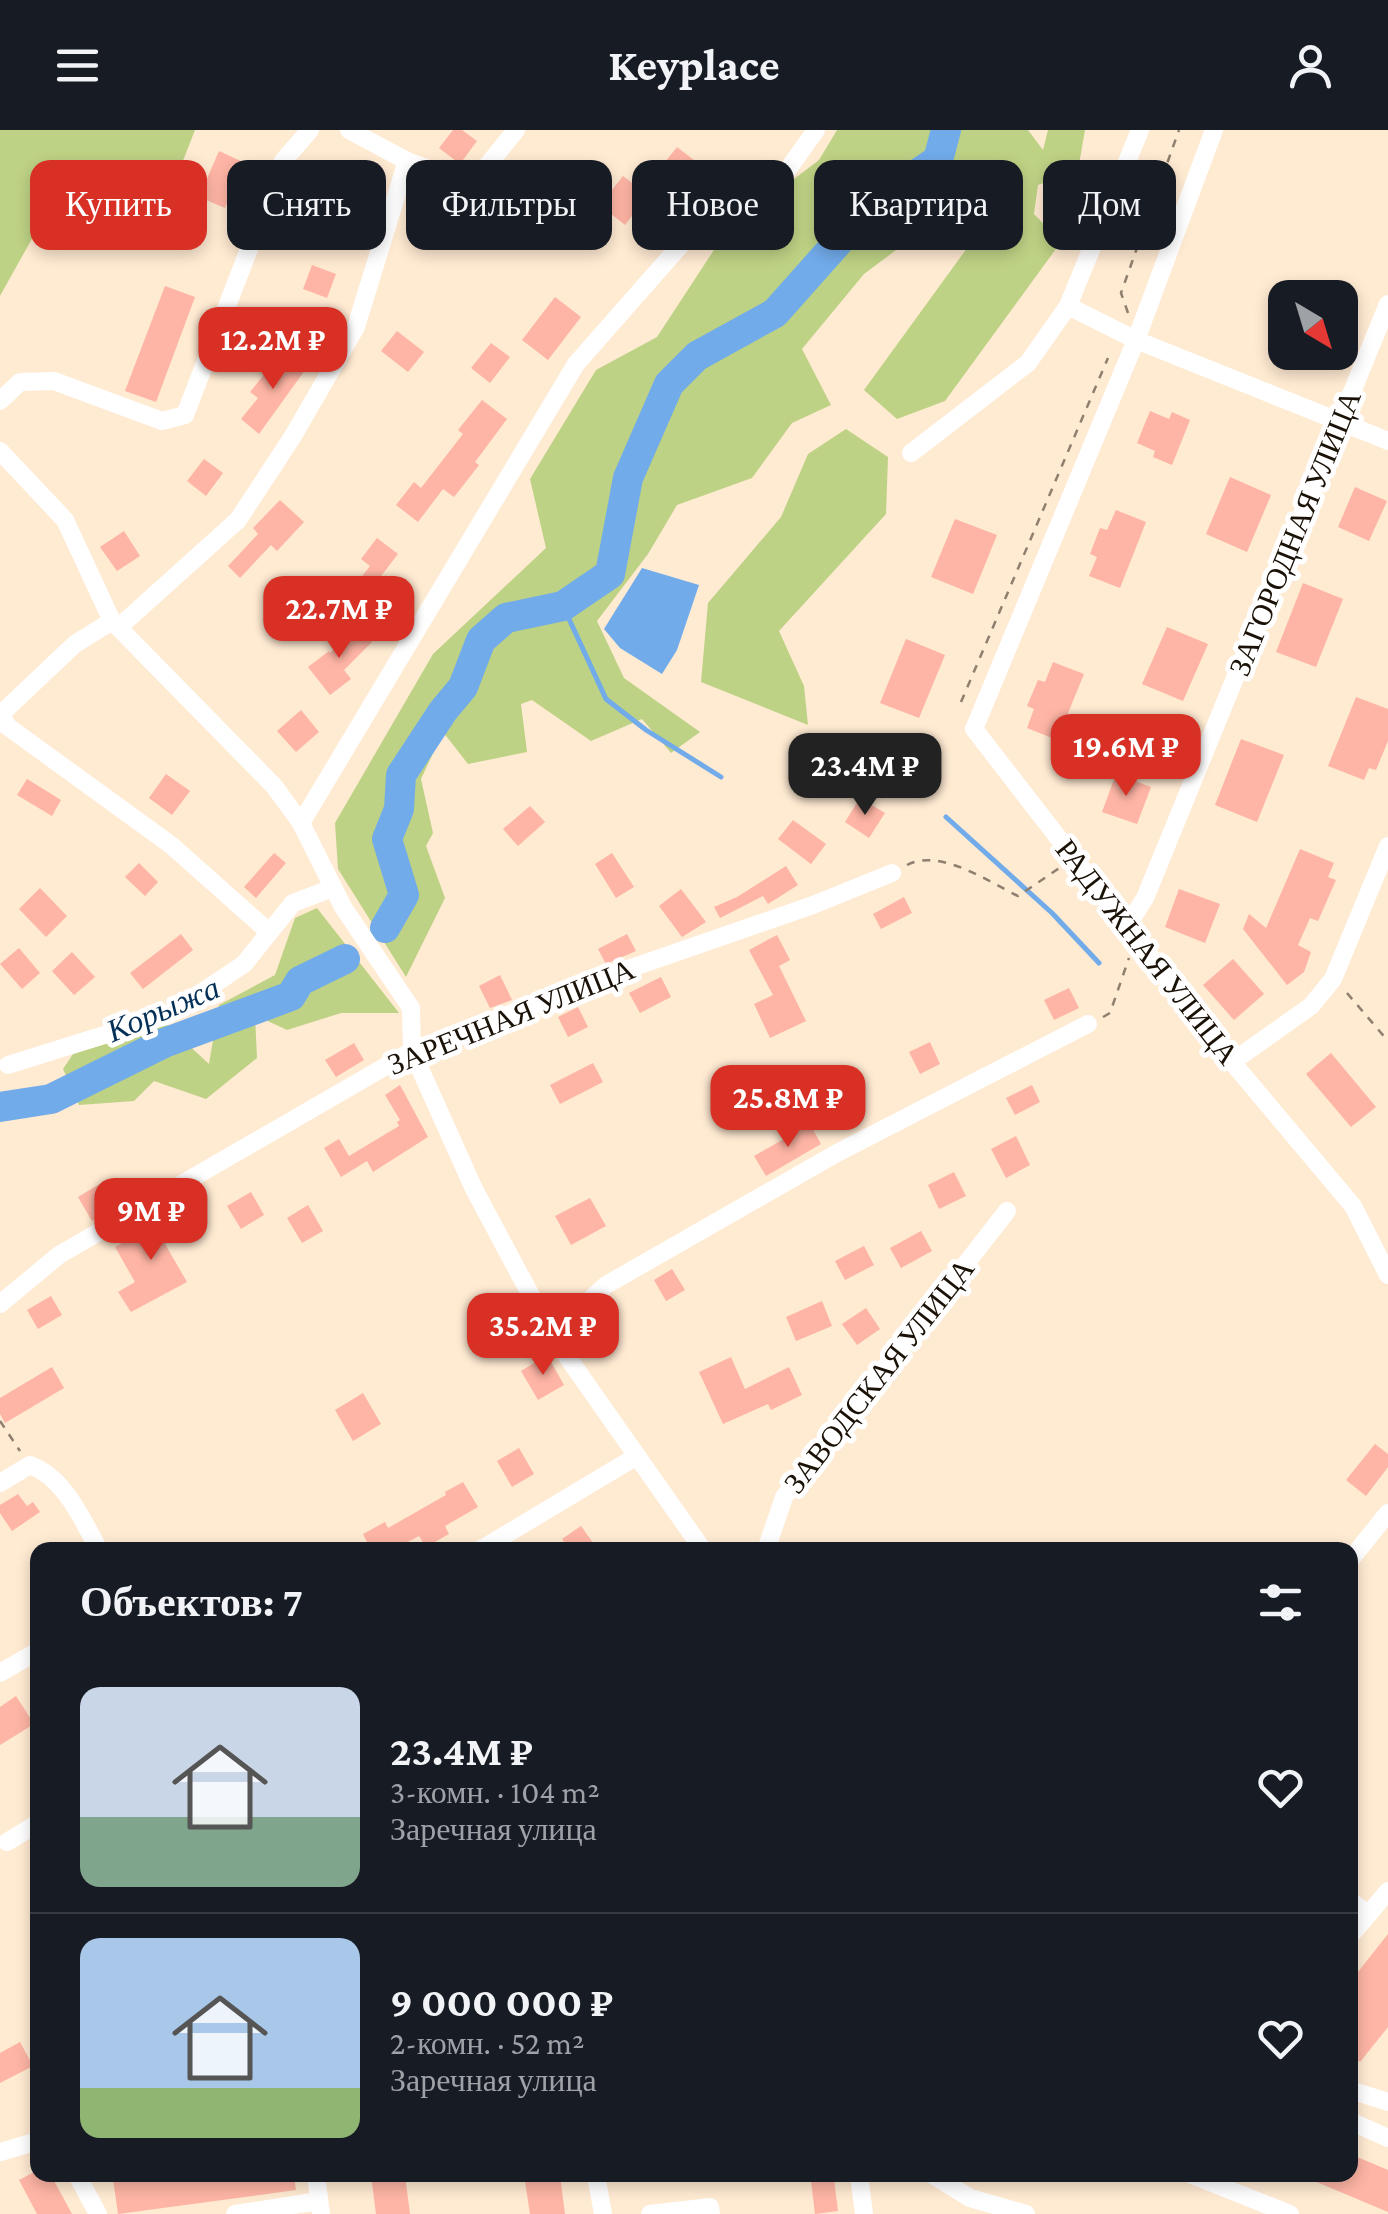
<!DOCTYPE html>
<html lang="ru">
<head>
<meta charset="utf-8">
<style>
  body { margin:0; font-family:"Crimson Pro",serif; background:#20242c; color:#f1f3f6; height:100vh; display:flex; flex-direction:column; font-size:38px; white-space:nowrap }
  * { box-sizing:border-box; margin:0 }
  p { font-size:32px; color:#9ea1a6 }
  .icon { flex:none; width:55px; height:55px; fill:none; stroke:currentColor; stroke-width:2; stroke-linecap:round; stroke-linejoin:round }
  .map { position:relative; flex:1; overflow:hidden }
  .sheet { position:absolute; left:30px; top:1412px; width:1328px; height:640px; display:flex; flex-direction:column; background:#171b24; border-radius:20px; box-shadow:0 5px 15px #0003 }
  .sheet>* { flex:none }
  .banner { position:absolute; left:30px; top:30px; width:1330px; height:90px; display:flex; gap:20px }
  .needle { width:65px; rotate:142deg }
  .tools { position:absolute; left:1268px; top:150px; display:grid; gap:20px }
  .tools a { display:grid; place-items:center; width:90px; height:90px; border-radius:20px; background:#171b24; box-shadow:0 5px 15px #0003; font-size:50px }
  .price { position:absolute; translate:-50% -85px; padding:0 22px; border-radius:20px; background:#d93025; color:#fff; font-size:32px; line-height:65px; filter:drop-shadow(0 2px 5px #0008) }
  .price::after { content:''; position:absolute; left:50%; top:60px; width:30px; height:22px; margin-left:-15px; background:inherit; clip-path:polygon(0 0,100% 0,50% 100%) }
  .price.active { background:#222; color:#fff }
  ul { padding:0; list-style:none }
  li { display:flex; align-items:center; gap:30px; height:250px; padding:0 50px }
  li+li { border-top:2px solid #363941 }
  li span { display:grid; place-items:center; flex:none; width:280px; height:200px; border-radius:20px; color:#555 }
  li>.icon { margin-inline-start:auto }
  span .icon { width:120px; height:120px; fill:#fffc; stroke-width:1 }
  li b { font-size:42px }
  h2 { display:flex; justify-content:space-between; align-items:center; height:120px; padding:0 50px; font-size:42px }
  .pill { padding:0 35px; border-radius:20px; background:#171b24; box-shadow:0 5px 15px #0003; font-size:35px; line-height:90px }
  .pill.active { background:#d93025; color:#fff }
  header { display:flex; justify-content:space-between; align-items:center; height:130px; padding:0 50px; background:#171b24; font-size:45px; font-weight:700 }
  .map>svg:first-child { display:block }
  .green { fill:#bed285 }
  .water { fill:#71abea }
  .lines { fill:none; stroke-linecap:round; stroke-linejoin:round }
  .stream { stroke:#71abea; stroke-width:5 }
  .river { stroke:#71abea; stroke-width:30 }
  .building { fill:#feb5a5 }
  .path { stroke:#8e7f6e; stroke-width:2.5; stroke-dasharray:8 8; stroke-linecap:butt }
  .minor { stroke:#fff; stroke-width:18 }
  .labels { text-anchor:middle; stroke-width:10; stroke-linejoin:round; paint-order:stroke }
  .street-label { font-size:30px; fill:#1a1107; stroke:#fff }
  .water-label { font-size:32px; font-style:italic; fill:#042f57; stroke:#fff }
</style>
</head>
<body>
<header><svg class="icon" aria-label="menu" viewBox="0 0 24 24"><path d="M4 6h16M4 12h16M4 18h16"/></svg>Keyplace<svg class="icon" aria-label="person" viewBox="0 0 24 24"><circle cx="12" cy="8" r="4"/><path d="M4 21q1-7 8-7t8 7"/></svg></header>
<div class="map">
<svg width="1388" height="2084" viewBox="0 0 1388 2084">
  <rect width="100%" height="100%" fill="#ffead2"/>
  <!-- green -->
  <g class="green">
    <polygon points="0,0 195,0 175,51 136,77 34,105 0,166"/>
    <polygon points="837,0 1028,0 1043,20 1048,0 1085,0 1078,40 1038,55 1034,84 1061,112 945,271 897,289 864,260 994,81 955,76 864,144 802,219 831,275 792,293 752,348 677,375 648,424 597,491 624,548 700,602 671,623 642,589 591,611 532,570 521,574 527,622 468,634 443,602 421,649 433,703 426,716 445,768 406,847 338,739 335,693 433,524 546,418 530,349 596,240 657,207 727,100 819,30"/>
    <polygon points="846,299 888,327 886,384 779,501 804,556 808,595 701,552 708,473 781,387 808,324"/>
    <polygon points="317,778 399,883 341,883 287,900 255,885 257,928 206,969 154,951 134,971 79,975 63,939 73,924 167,895 209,934 219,875 275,845 295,788"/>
  </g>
  <!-- water -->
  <polygon class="water" points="642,438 699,455 677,520 662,544 620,518 604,499"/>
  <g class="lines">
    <!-- stream -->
    <g class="stream">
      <polyline points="563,476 606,569 646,600 721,647"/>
      <polyline points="946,687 1052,783 1099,833"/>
    </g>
    <!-- river -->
    <g class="river">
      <polyline points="385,798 404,765 387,709 399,679 401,645 443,581 463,557 481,510 506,488 563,476 610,444 628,348 669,254 697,226 775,183 871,75 938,30 946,0"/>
      <polyline points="0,977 51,969 164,913 291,866 300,851 345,829"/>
    </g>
  </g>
  <!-- building -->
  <g class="building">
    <polygon points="453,0 462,0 477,11 460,34 439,18"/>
    <polygon points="677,17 712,44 693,68 658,41"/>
    <polygon points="219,21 245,33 225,78 199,67"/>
    <polygon points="530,35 550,50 534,71 514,55"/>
    <polygon points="623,46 648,65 625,95 600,75"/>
    <polygon points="441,63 473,87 460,103 429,79"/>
    <polygon points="312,135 336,144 327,168 303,159"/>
    <polygon points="165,156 195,167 156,272 125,261"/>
    <polygon points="555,167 581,187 548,230 522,210"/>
    <polygon points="397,201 424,222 408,242 381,221"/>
    <polygon points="491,213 510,227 490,253 471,238"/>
    <polygon points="288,223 308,236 259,304 241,289 258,268 250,262 266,242 272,248"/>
    <polygon points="482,270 507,289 475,332 479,335 454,367 443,359 418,392 396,375 414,352 421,358 463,304 458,300"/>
    <polygon points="1150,281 1169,289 1172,282 1190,290 1172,335 1153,327 1155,321 1137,313"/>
    <polygon points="204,329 223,343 206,366 187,351"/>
    <polygon points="1230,347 1271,365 1247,422 1206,404"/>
    <polygon points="1355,357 1387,371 1369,411 1338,397"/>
    <polygon points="280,370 304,392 277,421 271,415 240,448 228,436 258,404 253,398"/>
    <polygon points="1116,380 1146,392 1120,458 1089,446 1097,427 1090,424 1100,398 1107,400"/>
    <polygon points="955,389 997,405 973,464 931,447"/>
    <polygon points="124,401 140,426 117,441 100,417"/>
    <polygon points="377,408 398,424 368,463 356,454 370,436 361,429"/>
    <polygon points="1303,453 1343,469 1316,537 1276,522"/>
    <polygon points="357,497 372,512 344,540 351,549 330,565 308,537 329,521 330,523"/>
    <polygon points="1167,497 1208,514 1183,571 1142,554"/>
    <polygon points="906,509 945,525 919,588 880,573"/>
    <polygon points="1053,532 1084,544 1057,610 1027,598 1034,579 1027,576 1038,550 1045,552"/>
    <polygon points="1356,567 1388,579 1388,611 1376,640 1369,638 1364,650 1328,636"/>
    <polygon points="301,580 319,602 296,622 277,601"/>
    <polygon points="1241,609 1284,625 1257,692 1215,675"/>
    <polygon points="166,644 190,661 172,685 149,668"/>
    <polygon points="1116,644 1151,657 1137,694 1102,682"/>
    <polygon points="27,649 61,670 52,686 17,665"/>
    <polygon points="860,668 885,683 869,708 845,692"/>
    <polygon points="530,676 545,692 518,716 503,699"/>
    <polygon points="793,690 826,714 811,734 778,709"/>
    <polygon points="1300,719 1334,733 1328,747 1336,750 1318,791 1310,788 1298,815 1311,822 1304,842 1287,855 1243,799 1249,784 1266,798"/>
    <polygon points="274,723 286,733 256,768 244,757"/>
    <polygon points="612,723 634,757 616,768 595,734"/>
    <polygon points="139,733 158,752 145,766 125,747"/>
    <polygon points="786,736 798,755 768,774 763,766 720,788 714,777 737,767"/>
    <polygon points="40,758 67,786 46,807 19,779"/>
    <polygon points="681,759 706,792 682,807 659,776"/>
    <polygon points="1179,759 1220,774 1205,813 1165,797"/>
    <polygon points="904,767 912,783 881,799 873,784"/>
    <polygon points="181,804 193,820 143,859 130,843"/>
    <polygon points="627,804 636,821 606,834 598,819"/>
    <polygon points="777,805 790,830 779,836 806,891 770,908 754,874 773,865 749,820"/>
    <polygon points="19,818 40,843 22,859 0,834"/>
    <polygon points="72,822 95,847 74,865 52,841"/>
    <polygon points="1233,829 1264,864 1234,890 1203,855"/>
    <polygon points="500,845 512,870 490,878 479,856"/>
    <polygon points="661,847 671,867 640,883 629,863"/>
    <polygon points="1069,858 1079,878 1054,890 1044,870"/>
    <polygon points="578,877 588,897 568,907 558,887"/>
    <polygon points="930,912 940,934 920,944 909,922"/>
    <polygon points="354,913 364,930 336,947 325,930"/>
    <polygon points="1331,923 1376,977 1351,997 1306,944"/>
    <polygon points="593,933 603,952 560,974 550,955"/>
    <polygon points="400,955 428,1007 373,1042 367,1031 341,1047 324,1018 339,1009 349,1026 399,996 397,992 400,990 385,965"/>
    <polygon points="1032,955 1040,972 1015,985 1006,968"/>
    <polygon points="810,994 821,1014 766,1046 754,1026"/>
    <polygon points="1016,1006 1030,1035 1006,1048 991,1019"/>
    <polygon points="954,1042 966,1066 939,1079 928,1055"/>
    <polygon points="103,1052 117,1077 92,1091 78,1067"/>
    <polygon points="251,1062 264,1085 241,1099 227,1076"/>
    <polygon points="590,1068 606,1096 571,1115 555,1086"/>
    <polygon points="308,1075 323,1101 302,1113 287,1088"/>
    <polygon points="173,1083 185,1102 165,1114 187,1152 131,1182 118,1162 135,1152 115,1117"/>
    <polygon points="921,1101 932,1121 901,1138 890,1118"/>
    <polygon points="864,1116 874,1135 845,1150 835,1131"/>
    <polygon points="672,1139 685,1160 666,1171 654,1150"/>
    <polygon points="51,1166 62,1185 38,1199 27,1180"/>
    <polygon points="822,1171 832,1196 796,1211 786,1187"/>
    <polygon points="866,1178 880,1199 857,1215 842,1194"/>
    <polygon points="547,1225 564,1255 538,1270 521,1241"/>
    <polygon points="731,1227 745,1259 789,1237 802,1265 771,1280 768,1274 723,1294 699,1242"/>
    <polygon points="52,1237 64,1258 5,1293 0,1284 0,1268"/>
    <polygon points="363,1263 381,1294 353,1311 335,1280"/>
    <polygon points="1375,1314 1388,1324 1388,1337 1366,1366 1346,1350"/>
    <polygon points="519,1318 534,1344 512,1357 497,1331"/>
    <polygon points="463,1352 478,1377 445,1396 449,1404 426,1417 419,1406 393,1420 371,1420 363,1404 385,1392 388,1398 446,1365 445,1362"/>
    <polygon points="18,1364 27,1376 33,1372 40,1382 12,1401 0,1383 0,1375"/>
    <polygon points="581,1396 598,1420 570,1420 562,1409"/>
    <polygon points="16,1566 34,1594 0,1615 0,1577"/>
    <polygon points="1388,1804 1388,1897 1360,1932 1350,1924 1350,1852"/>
    <polygon points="20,1912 33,1936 0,1953 0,1923"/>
    <polygon points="1350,2024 1388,2040 1388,2082 1300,2045 1350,2045"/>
    <polygon points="38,2040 38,2045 51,2045 72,2084 37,2084 19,2050"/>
    <polygon points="140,2045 294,2045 296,2060 118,2084 113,2049"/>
    <polygon points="371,2045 405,2045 410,2084 376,2084"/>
    <polygon points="524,2045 560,2045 565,2084 530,2084"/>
    <polygon points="834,2049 838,2081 815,2084 811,2051"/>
  </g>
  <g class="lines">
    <!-- path -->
    <g class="path">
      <polyline points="1128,183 1121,163 1179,0"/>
      <polyline points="961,572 1108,228"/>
      <path d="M 907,735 C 940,718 987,751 1018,766 L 1061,737"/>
      <polyline points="1347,863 1388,911"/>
      <polyline points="1103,887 1110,883 1129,828"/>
      <polyline points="0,1291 20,1321"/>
    </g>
    <!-- minor -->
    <g class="minor">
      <polyline points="349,0 407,31"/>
      <polyline points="1214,0 1136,210 974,599 1232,932 1353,1076 1388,1145"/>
      <polyline points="1068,176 1136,210 1388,311"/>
      <polyline points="0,271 20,252 54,251 162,291 185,285 283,31 310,0"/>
      <polyline points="0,321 65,390 112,491 274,656 301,693 343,777 411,878 412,921 474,1059 552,1205 703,1420"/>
      <polyline points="911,323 1028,233 1068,176 1140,0"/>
      <polyline points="119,497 238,390 293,306 356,197 407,31 449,47 478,47 516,0"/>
      <polyline points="0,581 7,596 171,715 269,802"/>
      <polyline points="3,582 75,514 112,491"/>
      <polyline points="301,693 576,234 700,93 732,78 786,42 816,0"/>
      <polyline points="1128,795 1145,768 1388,174"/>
      <polyline points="1232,932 1311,876 1333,849 1388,716"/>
      <polyline points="8,935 168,885 244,834 293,773 333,758"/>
      <polyline points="0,1174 59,1125 412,921 634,837 813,775 892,743"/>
      <polyline points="552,1205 606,1155 837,1023 1088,894"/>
      <path d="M 0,1353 L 30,1335 C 64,1347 82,1389 99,1420"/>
      <polyline points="480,1420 637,1326"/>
      <polyline points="766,1420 784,1367 1007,1081"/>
      <polyline points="1350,1430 1388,1383"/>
      <polyline points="0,1543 38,1521"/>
      <polyline points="7,1712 38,1693"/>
      <polyline points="1350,1770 1367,1784"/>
      <polyline points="1350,1806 1388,1761"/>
      <polyline points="1350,1960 1388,1972"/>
      <polyline points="1350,1991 1388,2008"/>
      <polyline points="0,2022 38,2011"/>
      <polyline points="77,2045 98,2084"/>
      <polyline points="316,2045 321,2084"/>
      <polyline points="596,2045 603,2084"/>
      <polyline points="859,2045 864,2084"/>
      <polyline points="933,2045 970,2068 1026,2084"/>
      <polyline points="1192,2045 1290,2084"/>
      <polyline points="235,2084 319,2071"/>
      <polyline points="650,2084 710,2077 711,2084"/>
    </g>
  </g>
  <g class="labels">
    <!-- street labels -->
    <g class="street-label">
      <text transform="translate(1295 403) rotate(-68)" y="10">ЗАГОРОДНАЯ УЛИЦА</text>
      <text transform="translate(1147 822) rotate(52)" y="10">РАДУЖНАЯ УЛИЦА</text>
      <text transform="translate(511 887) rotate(-22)" y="10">ЗАРЕЧНАЯ УЛИЦА</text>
      <text transform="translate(879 1246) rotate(-52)" y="10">ЗАВОДСКАЯ УЛИЦА</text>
    </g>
    <!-- water labels -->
    <g class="water-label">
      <text transform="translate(163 879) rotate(-23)" y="11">Корыжа</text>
    </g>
  </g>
</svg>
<div class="tools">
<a><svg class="needle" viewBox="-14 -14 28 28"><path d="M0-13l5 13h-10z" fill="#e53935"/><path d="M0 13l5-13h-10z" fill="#9ea1a6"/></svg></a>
</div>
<b class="price" style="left:273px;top:262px">12.2M ₽</b>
<b class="price" style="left:339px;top:531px">22.7M ₽</b>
<b class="price" style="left:1126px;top:669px">19.6M ₽</b>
<b class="price active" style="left:865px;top:688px">23.4M ₽</b>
<b class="price" style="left:788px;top:1020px">25.8M ₽</b>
<b class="price" style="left:151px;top:1133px">9M ₽</b>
<b class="price" style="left:543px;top:1248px">35.2M ₽</b>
<div class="banner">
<a class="pill active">Купить</a>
<a class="pill">Снять</a>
<a class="pill">Фильтры</a>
<a class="pill">Новое</a>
<a class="pill">Квартира</a>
<a class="pill">Дом</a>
</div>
<section class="sheet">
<h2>Объектов: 7<svg class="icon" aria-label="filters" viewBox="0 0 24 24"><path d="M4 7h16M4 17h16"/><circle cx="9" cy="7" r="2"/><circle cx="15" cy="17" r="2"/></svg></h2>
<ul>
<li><span style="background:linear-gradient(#c9d6e8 65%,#7fa58c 0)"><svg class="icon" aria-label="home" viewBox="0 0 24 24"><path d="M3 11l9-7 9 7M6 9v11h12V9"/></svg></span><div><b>23.4M ₽</b><p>3-комн. · 104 m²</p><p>Заречная улица</p></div><svg class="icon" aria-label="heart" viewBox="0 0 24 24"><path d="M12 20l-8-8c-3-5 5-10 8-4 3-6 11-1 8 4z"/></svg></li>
<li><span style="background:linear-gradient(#a9c7e8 75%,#8fb573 0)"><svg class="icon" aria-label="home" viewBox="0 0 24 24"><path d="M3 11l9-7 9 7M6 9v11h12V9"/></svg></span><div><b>9 000 000 ₽</b><p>2-комн. · 52 m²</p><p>Заречная улица</p></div><svg class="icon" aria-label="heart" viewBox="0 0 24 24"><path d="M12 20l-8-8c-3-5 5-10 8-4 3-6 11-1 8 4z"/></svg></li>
</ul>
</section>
</div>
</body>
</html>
